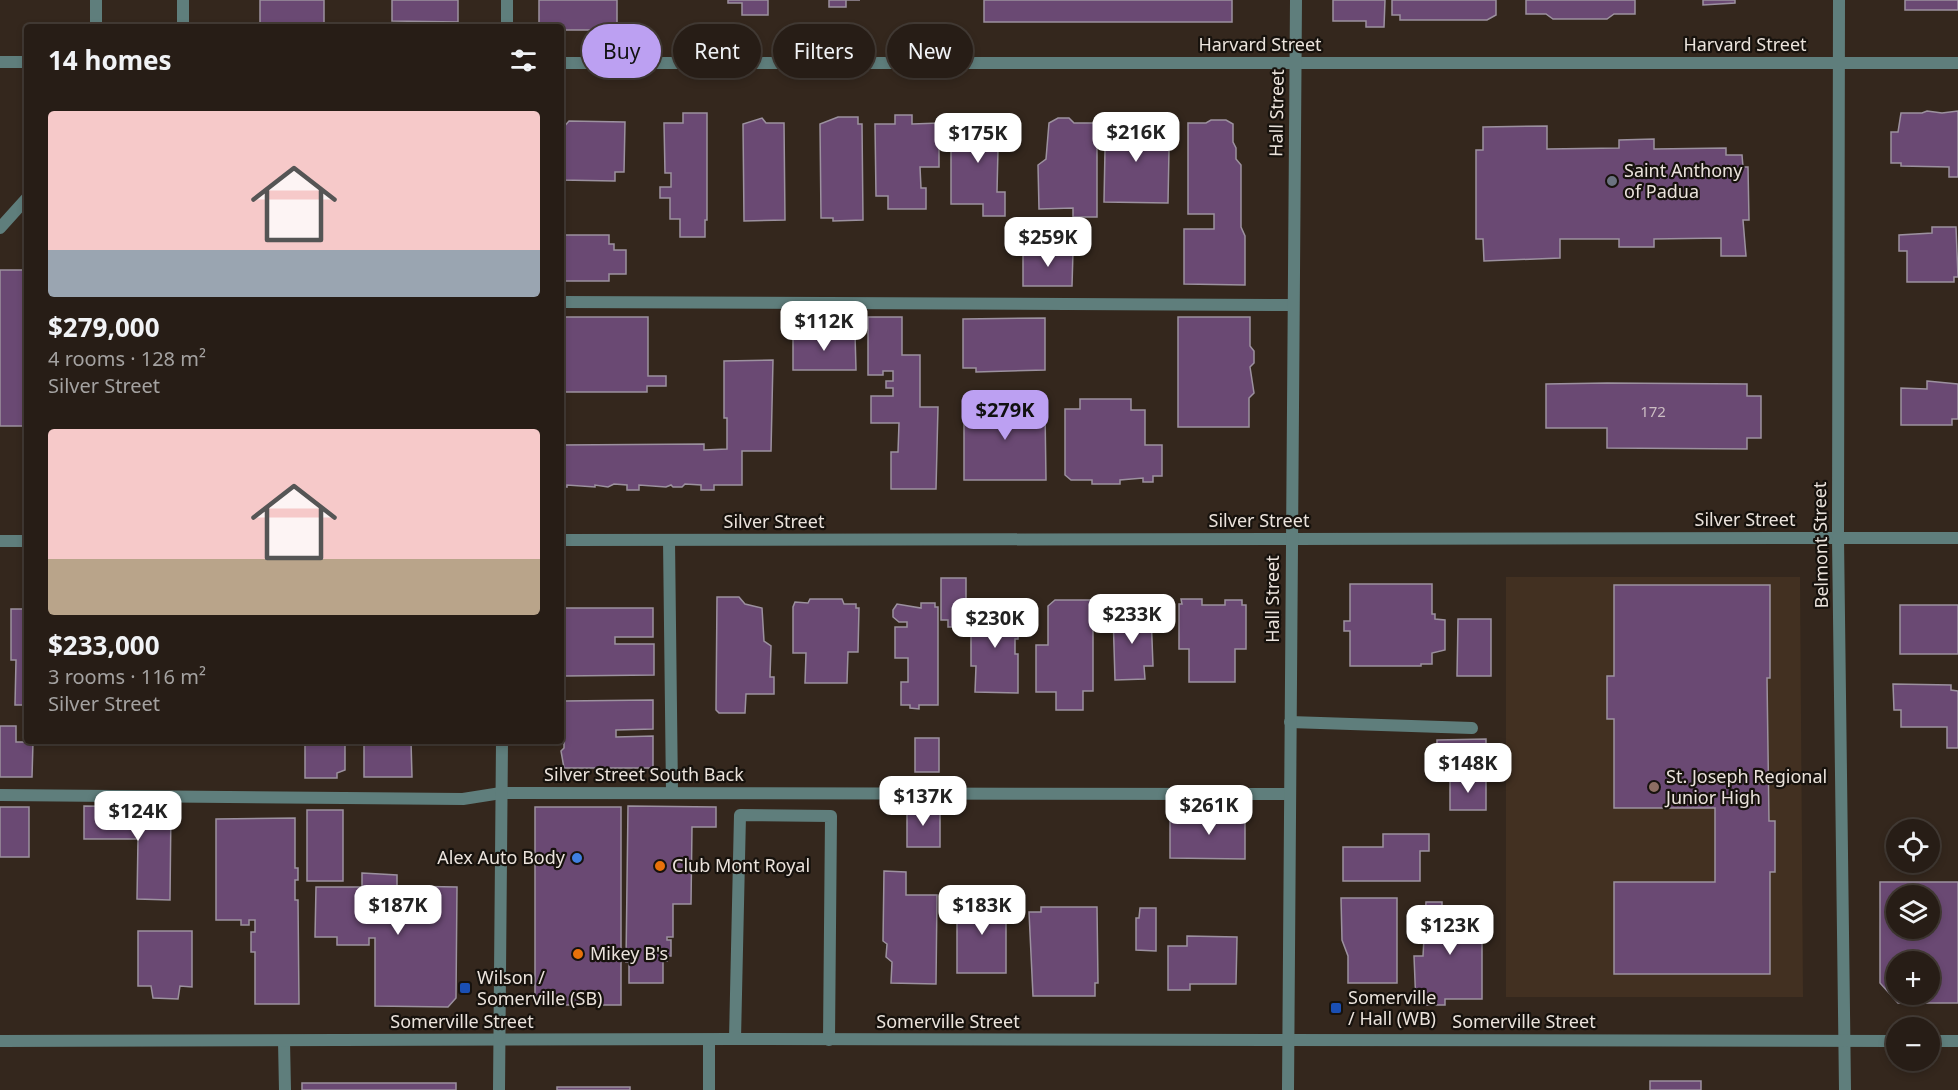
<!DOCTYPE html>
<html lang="en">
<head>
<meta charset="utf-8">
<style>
  body { margin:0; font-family:"Noto Sans",sans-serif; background:#2f261f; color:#f1f3f6; height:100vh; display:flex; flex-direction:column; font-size:22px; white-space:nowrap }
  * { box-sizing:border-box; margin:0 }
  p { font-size:20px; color:#a4a2a1 }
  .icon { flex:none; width:33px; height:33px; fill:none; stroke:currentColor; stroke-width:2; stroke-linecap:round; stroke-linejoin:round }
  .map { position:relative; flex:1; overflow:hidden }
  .drawer { position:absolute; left:24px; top:24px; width:540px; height:720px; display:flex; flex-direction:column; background:#271d16; border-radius:6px; box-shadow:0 3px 9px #0003,0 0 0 2px #433b35 }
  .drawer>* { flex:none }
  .guide { position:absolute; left:582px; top:24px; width:570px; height:54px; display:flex; gap:12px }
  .buttons { position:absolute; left:1886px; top:819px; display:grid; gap:12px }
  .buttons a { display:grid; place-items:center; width:54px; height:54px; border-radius:50%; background:#271d16; box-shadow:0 3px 9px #0003,0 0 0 2px #433b35; font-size:30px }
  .price { position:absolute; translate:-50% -51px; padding:0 14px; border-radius:12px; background:#fff; color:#222; font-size:20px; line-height:39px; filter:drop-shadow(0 2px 3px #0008) }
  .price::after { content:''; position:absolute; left:50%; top:36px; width:18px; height:14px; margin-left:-9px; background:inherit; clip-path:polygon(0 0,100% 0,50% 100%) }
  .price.on { background:#bca0f2; color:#111 }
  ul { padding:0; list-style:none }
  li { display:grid; align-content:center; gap:12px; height:318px; padding:0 24px }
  li span { display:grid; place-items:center; height:186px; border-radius:6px; color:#555 }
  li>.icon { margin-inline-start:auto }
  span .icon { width:108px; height:108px; fill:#fffc; stroke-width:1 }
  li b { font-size:26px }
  h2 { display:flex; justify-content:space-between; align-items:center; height:72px; padding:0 24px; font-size:26px }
  .chip { padding:0 21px; border-radius:27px; background:#271d16; box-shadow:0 3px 9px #0003,0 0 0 2px #433b35; font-size:21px; line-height:54px }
  .chip.on { background:#bca0f2; color:#111 }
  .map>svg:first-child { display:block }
  .built { fill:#423021 }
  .building { fill:#6a4973; stroke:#9c919f; stroke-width:1.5; fill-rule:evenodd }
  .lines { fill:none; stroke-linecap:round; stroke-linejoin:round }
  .service { stroke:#5f7e7c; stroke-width:12 }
  .minor { stroke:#5f7e7c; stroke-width:12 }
  .worship-dot { fill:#6b7280; stroke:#17120d; stroke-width:2 }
  .education-dot { fill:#8d6e63; stroke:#17120d; stroke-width:2 }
  .shop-dot { fill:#3f7fe0; stroke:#17120d; stroke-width:2 }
  .food-dot { fill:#e8710a; stroke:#17120d; stroke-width:2 }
  .transit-dot { fill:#1a4fb4; stroke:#17120d; stroke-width:2 }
  .labels { text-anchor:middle; stroke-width:4.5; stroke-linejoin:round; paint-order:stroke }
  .number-label { font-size:15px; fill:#cbbcc2 }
  .street-label { font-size:18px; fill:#ebe3dc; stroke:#17120d }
  .poi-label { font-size:18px; fill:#ebe3dc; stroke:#17120d; text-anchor:start }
</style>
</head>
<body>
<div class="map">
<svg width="1958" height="1090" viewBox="0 0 1958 1090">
  <rect width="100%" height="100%" fill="#34271d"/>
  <!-- built -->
  <polygon class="built" points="1506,577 1800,577 1803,997 1506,997"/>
  <!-- building -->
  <g class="building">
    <rect x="260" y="0" width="64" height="27"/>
    <polygon points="392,0 458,0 458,22 392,21"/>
    <polygon points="539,0 617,0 617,30 561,30 561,27 539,27"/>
    <polygon points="728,0 768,0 768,15 742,15 742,3 728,3"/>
    <polygon points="829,0 860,0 846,0 846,7 829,7"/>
    <rect x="984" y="0" width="248" height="22"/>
    <polygon points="1333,0 1385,0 1384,27 1366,27 1366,21 1333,21"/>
    <polygon points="1392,0 1496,0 1496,15 1487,20 1400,20 1400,15 1392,15"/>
    <polygon points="1526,0 1635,0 1635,14 1614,14 1607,19 1553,19 1546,14 1526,14"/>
    <polygon points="1703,0 1735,0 1735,3 1703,5"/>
    <rect x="1905" y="0" width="53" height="10"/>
    <polygon points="1927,111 1942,113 1958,111 1958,177 1949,177 1949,167 1901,166 1901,163 1891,163 1891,132 1898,132 1901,113 1922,113"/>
    <polygon points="683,113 707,113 707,220 705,220 705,237 680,237 680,219 670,219 670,198 660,198 660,187 671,187 671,173 665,173 664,123 683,123"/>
    <polygon points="895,115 912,115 912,124 939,123 939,167 920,167 921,188 926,188 926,209 888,209 888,196 876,196 875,124 895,124"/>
    <polygon points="969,115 988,115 988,122 998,122 1006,126 1006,149 998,149 997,192 1005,192 1005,216 983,216 983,204 951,204 951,126 969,122"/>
    <polygon points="838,117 858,117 858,124 862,124 863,220 833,221 833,218 821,218 820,124"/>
    <polygon points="762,118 766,123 784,123 785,220 744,221 743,124"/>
    <polygon points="1058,118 1069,118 1074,123 1097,123 1097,217 1073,217 1073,208 1039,209 1038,165 1046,159 1049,123"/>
    <polygon points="1124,119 1149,119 1149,123 1164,126 1163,146 1169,150 1168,203 1104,202 1105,150 1109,145 1109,126 1116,123 1124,123"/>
    <polygon points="1211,120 1226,120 1233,124 1233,142 1236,148 1236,159 1241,165 1241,227 1245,236 1245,285 1184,284 1184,229 1214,229 1214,214 1188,214 1188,123 1206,123"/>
    <polygon points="569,121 625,122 624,172 615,172 615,181 561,180 561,136 562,129"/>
    <polygon points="1547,126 1547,149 1619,148 1619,140 1654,139 1654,149 1726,148 1726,155 1742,155 1743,167 1748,167 1749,220 1743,220 1746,256 1721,256 1721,238 1654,239 1654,247 1619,247 1619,239 1560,239 1560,258 1484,261 1483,239 1476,239 1476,150 1483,150 1483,127"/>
    <polygon points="1932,227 1956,227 1958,277 1954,277 1954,282 1907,282 1907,251 1899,251 1899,235 1932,233"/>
    <polygon points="561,235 609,235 609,244 614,244 614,250 626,250 626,274 609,274 609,281 561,281"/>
    <polygon points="1023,251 1073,251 1072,286 1023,286"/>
    <rect x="0" y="270" width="27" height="156"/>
    <polygon points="561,317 648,317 648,376 666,376 666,386 647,386 647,392 561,392"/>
    <polygon points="868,317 902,317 902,355 920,355 920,407 938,407 936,489 891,489 891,452 898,452 899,423 871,423 871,396 893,396 893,388 886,388 886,381 893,381 893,371 883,371 883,375 868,375"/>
    <polygon points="1178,317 1250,317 1250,346 1254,351 1254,363 1250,367 1254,393 1249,398 1249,427 1178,427"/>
    <polygon points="1045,318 1045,370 976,372 976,368 963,368 963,319"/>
    <polygon points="793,333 855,333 856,370 793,370"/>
    <polygon points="773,360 771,451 742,451 742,485 714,485 714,490 701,490 701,485 685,484 682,487 673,487 671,485 666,487 639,485 639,490 627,490 627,485 614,484 608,487 595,485 595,487 567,485 567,487 561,487 561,445 704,444 704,450 727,449 727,418 724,418 724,361"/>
    <polygon points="1927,381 1958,384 1958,419 1952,419 1952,425 1901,425 1901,388 1927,389"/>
    <polygon points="1607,383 1747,384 1747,396 1761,396 1761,438 1747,438 1747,449 1607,448 1607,428 1546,428 1546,384"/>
    <polygon points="979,399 1030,399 1030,410 1045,410 1046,480 964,480 964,410 979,409"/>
    <polygon points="1080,399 1131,399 1131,410 1145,410 1145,445 1162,445 1162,476 1153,476 1153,482 1143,482 1143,478 1120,480 1120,484 1092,484 1092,480 1071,480 1065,475 1065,409 1080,409"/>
    <polygon points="941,578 966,578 966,620 961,620 961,627 948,627 948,620 941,620"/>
    <polygon points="1350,584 1432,584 1432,614 1435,614 1435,619 1445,620 1445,650 1432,653 1432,664 1421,664 1421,666 1350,666 1350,631 1344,631 1344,621 1350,621"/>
    <polygon points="1614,585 1770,585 1770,678 1767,678 1769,821 1775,821 1775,872 1770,872 1770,974 1614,974 1614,882 1715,882 1715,808 1614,808 1614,719 1607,719 1607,676 1614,676"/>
    <polygon points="717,597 739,597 745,604 762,608 764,641 771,646 770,677 774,677 774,694 746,694 745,713 719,713 716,710"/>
    <polygon points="810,599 842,599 844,604 856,604 856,608 859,608 858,652 848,652 847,683 805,683 806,653 793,653 793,607 795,602 808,603"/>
    <polygon points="1181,599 1202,599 1202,605 1225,605 1225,600 1242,600 1242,605 1246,605 1246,649 1235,649 1235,682 1189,682 1189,649 1179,649 1179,604 1182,604"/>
    <polygon points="1055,600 1093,600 1093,691 1083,691 1083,710 1056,710 1056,692 1036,692 1036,645 1048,645 1048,606"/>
    <polygon points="921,603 935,603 935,607 938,607 938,705 919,705 919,709 910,708 910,705 901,705 901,682 908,682 908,658 895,658 895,627 907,627 907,622 899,622 893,617 893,610 897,604 921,608"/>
    <polygon points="27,605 27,705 15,705 16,660 11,660 11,609 27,609"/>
    <rect x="1900" y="605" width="58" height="49"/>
    <polygon points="971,607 1019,608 1018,639 1015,639 1015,654 1018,654 1018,693 975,692 976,666 971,666"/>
    <polygon points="564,608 653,608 653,637 615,637 615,644 654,644 654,675 564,676 561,666 564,653 561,616"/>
    <polygon points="1113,613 1151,613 1153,666 1144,666 1145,679 1115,680"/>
    <polygon points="1458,619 1491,619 1491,676 1457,676"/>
    <polygon points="1893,684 1951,685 1951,690 1958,691 1958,748 1947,748 1947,727 1901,727 1901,710 1894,710"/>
    <polygon points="653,700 653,729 616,730 616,737 653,736 653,768 564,768 561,751 564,748 564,721 561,718 564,701"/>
    <polygon points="0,726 16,726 16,742 33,742 32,777 0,777"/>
    <rect x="915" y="738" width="24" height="34"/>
    <polygon points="1486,739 1486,773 1437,773 1437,740"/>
    <polygon points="305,741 345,741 345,770 337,773 337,778 305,778"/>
    <polygon points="364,741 411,741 412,777 364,777"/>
    <rect x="1450" y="777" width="36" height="33"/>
    <polygon points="84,806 171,807 170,900 137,899 138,839 84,839"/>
    <polygon points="628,806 716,807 716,827 692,827 691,904 673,904 673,937 667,937 667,940 671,940 671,956 667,956 667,961 663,961 663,983 629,983 629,962 626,962"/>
    <rect x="0" y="807" width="29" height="50"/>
    <polygon points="535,807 621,807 621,1005 543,1005 535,996"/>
    <rect x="907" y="807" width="33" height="40"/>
    <rect x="307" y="810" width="36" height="71"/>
    <polygon points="1187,812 1237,812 1237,815 1245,815 1245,859 1170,858 1170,821 1187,821"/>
    <polygon points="295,818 295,868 298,868 298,880 295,880 295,900 298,900 299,1004 255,1004 255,952 251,952 251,932 255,932 255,920 249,920 249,925 241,925 241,920 216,920 216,819"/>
    <polygon points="1383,834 1429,834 1429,851 1420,851 1420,881 1343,881 1343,847 1383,847"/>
    <polygon points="884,871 906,872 906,895 937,895 936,984 891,983 892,962 886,957 887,944 883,941"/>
    <polygon points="362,873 397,875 397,886 457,887 456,998 448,1007 375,1006 375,938 369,938 369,945 337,945 337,937 315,937 316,887 362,887"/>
    <path d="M 1880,882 L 1958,882 L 1958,1003 L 1898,1003 L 1880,983 ZM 1896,896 L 1929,896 L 1929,928 L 1896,928 ZM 1896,962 L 1929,962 L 1929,994 L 1896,994 Z"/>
    <polygon points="1341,898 1397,898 1397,983 1348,983 1348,956 1342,940"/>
    <rect x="957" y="899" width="49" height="74"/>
    <polygon points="1426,902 1442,902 1442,909 1482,909 1482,999 1445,999 1445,1005 1416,1005 1414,956 1423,956"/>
    <polygon points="1041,907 1097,907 1098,983 1095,983 1095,996 1033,996 1029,912 1041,912"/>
    <polygon points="1140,908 1156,908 1156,951 1136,950 1136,918 1139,918"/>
    <polygon points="138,931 192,931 192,987 180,986 178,999 153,998 151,986 138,986"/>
    <polygon points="1187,936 1237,937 1236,984 1190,984 1190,990 1168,990 1168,946 1187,946"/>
    <rect x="1650" y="1081" width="51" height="9"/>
    <rect x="302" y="1083" width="154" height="7"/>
    <rect x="557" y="1087" width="73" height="3"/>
  </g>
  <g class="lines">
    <!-- service -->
    <g class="service">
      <polyline points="96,0 96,27"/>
      <polyline points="0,228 27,198"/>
      <polyline points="561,302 1293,305"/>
      <polyline points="1291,539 1838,538"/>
      <polyline points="669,540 672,793"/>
      <polyline points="1290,722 1472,728"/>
      <polyline points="0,795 463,799 501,793 1289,794"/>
      <polyline points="735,1039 740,815 831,816 829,1040"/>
      <polyline points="709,1040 709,1090"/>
      <polyline points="284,1041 285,1090"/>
    </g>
    <!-- minor -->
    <g class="minor">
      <polyline points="1839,0 1838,538 1845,1090"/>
      <polyline points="183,27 183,0"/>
      <polyline points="507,27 507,0"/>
      <polyline points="0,62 27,62"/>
      <polyline points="561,63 1958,63"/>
      <polyline points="1838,538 1958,538"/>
      <polyline points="561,540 1291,539"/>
      <polyline points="0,541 27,541"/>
      <polyline points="0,1041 735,1039 1896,1041"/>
      <polyline points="1929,1041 1958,1041"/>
      <polyline points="499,1090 502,741"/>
      <polyline points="1288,1090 1296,0"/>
    </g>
  </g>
  <!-- markers -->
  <circle class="worship-dot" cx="1612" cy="181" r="6"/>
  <circle class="education-dot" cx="1654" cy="787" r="6"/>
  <circle class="shop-dot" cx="577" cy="858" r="6"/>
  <g class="food-dot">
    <circle cx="660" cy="866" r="6"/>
    <circle cx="578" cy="954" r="6"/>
  </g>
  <g class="transit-dot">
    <rect x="459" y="982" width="12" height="12" rx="3"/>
    <rect x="1330" y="1002" width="12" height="12" rx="3"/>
  </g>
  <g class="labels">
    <!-- number labels -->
    <g class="number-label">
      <text x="1653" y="417">172</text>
    </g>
    <!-- street labels -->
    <g class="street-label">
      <text x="1260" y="51">Harvard Street</text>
      <text x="1745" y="51">Harvard Street</text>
      <text transform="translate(1277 113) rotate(-89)" y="6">Hall Street</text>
      <text x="1745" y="526">Silver Street</text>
      <text x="1259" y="527">Silver Street</text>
      <text x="774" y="528">Silver Street</text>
      <text transform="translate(1821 545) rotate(-91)" y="6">Belmont Street</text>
      <text transform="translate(1273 599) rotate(-90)" y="6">Hall Street</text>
      <text x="644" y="781">Silver Street South Back</text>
      <text x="462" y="1028">Somerville Street</text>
      <text x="948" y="1028">Somerville Street</text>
      <text x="1524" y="1028">Somerville Street</text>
    </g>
    <!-- poi labels -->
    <g class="poi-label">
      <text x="1624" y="177">Saint Anthony<tspan x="1624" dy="21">of Padua</tspan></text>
      <text x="1666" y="783">St. Joseph Regional<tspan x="1666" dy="21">Junior High</tspan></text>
      <text x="565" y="864" text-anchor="end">Alex Auto Body</text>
      <text x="672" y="872">Club Mont Royal</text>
      <text x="590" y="960">Mikey B's</text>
      <text x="477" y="984">Wilson /<tspan x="477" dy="21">Somerville (SB)</tspan></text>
      <text x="1348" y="1004">Somerville<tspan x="1348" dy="21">/ Hall (WB)</tspan></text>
    </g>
  </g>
</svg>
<div class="buttons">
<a><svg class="icon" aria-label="locate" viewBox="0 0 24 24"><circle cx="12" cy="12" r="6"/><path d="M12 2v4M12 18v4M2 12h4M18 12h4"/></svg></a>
<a><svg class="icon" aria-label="layers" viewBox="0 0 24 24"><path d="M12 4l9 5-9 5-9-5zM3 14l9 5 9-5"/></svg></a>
<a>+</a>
<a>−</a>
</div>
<b class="price" style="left:1136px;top:163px">$216K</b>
<b class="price" style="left:978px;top:164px">$175K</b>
<b class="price" style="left:1048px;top:268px">$259K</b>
<b class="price" style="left:824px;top:352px">$112K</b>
<b class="price on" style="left:1005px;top:441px">$279K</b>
<b class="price" style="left:1132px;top:645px">$233K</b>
<b class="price" style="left:995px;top:649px">$230K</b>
<b class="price" style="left:1468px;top:794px">$148K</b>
<b class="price" style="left:923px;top:827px">$137K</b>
<b class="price" style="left:1209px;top:836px">$261K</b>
<b class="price" style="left:138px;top:842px">$124K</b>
<b class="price" style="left:398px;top:936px">$187K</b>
<b class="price" style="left:982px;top:936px">$183K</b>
<b class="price" style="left:1450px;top:956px">$123K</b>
<div class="guide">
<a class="chip on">Buy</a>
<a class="chip">Rent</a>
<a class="chip">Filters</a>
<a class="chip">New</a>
</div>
<section class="drawer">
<h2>14 homes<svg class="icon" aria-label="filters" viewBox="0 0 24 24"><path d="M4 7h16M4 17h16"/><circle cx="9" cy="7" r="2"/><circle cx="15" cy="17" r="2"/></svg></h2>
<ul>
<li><span style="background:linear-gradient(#f6c9c9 75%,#9aa5b1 0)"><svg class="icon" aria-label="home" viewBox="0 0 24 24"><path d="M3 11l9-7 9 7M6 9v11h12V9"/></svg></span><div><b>$279,000</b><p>4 rooms · 128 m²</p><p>Silver Street</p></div></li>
<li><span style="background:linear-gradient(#f6c9c9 70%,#b9a48a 0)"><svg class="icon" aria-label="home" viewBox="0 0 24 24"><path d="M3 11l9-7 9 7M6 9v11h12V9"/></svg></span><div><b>$233,000</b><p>3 rooms · 116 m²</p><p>Silver Street</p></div></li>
</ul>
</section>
</div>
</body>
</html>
